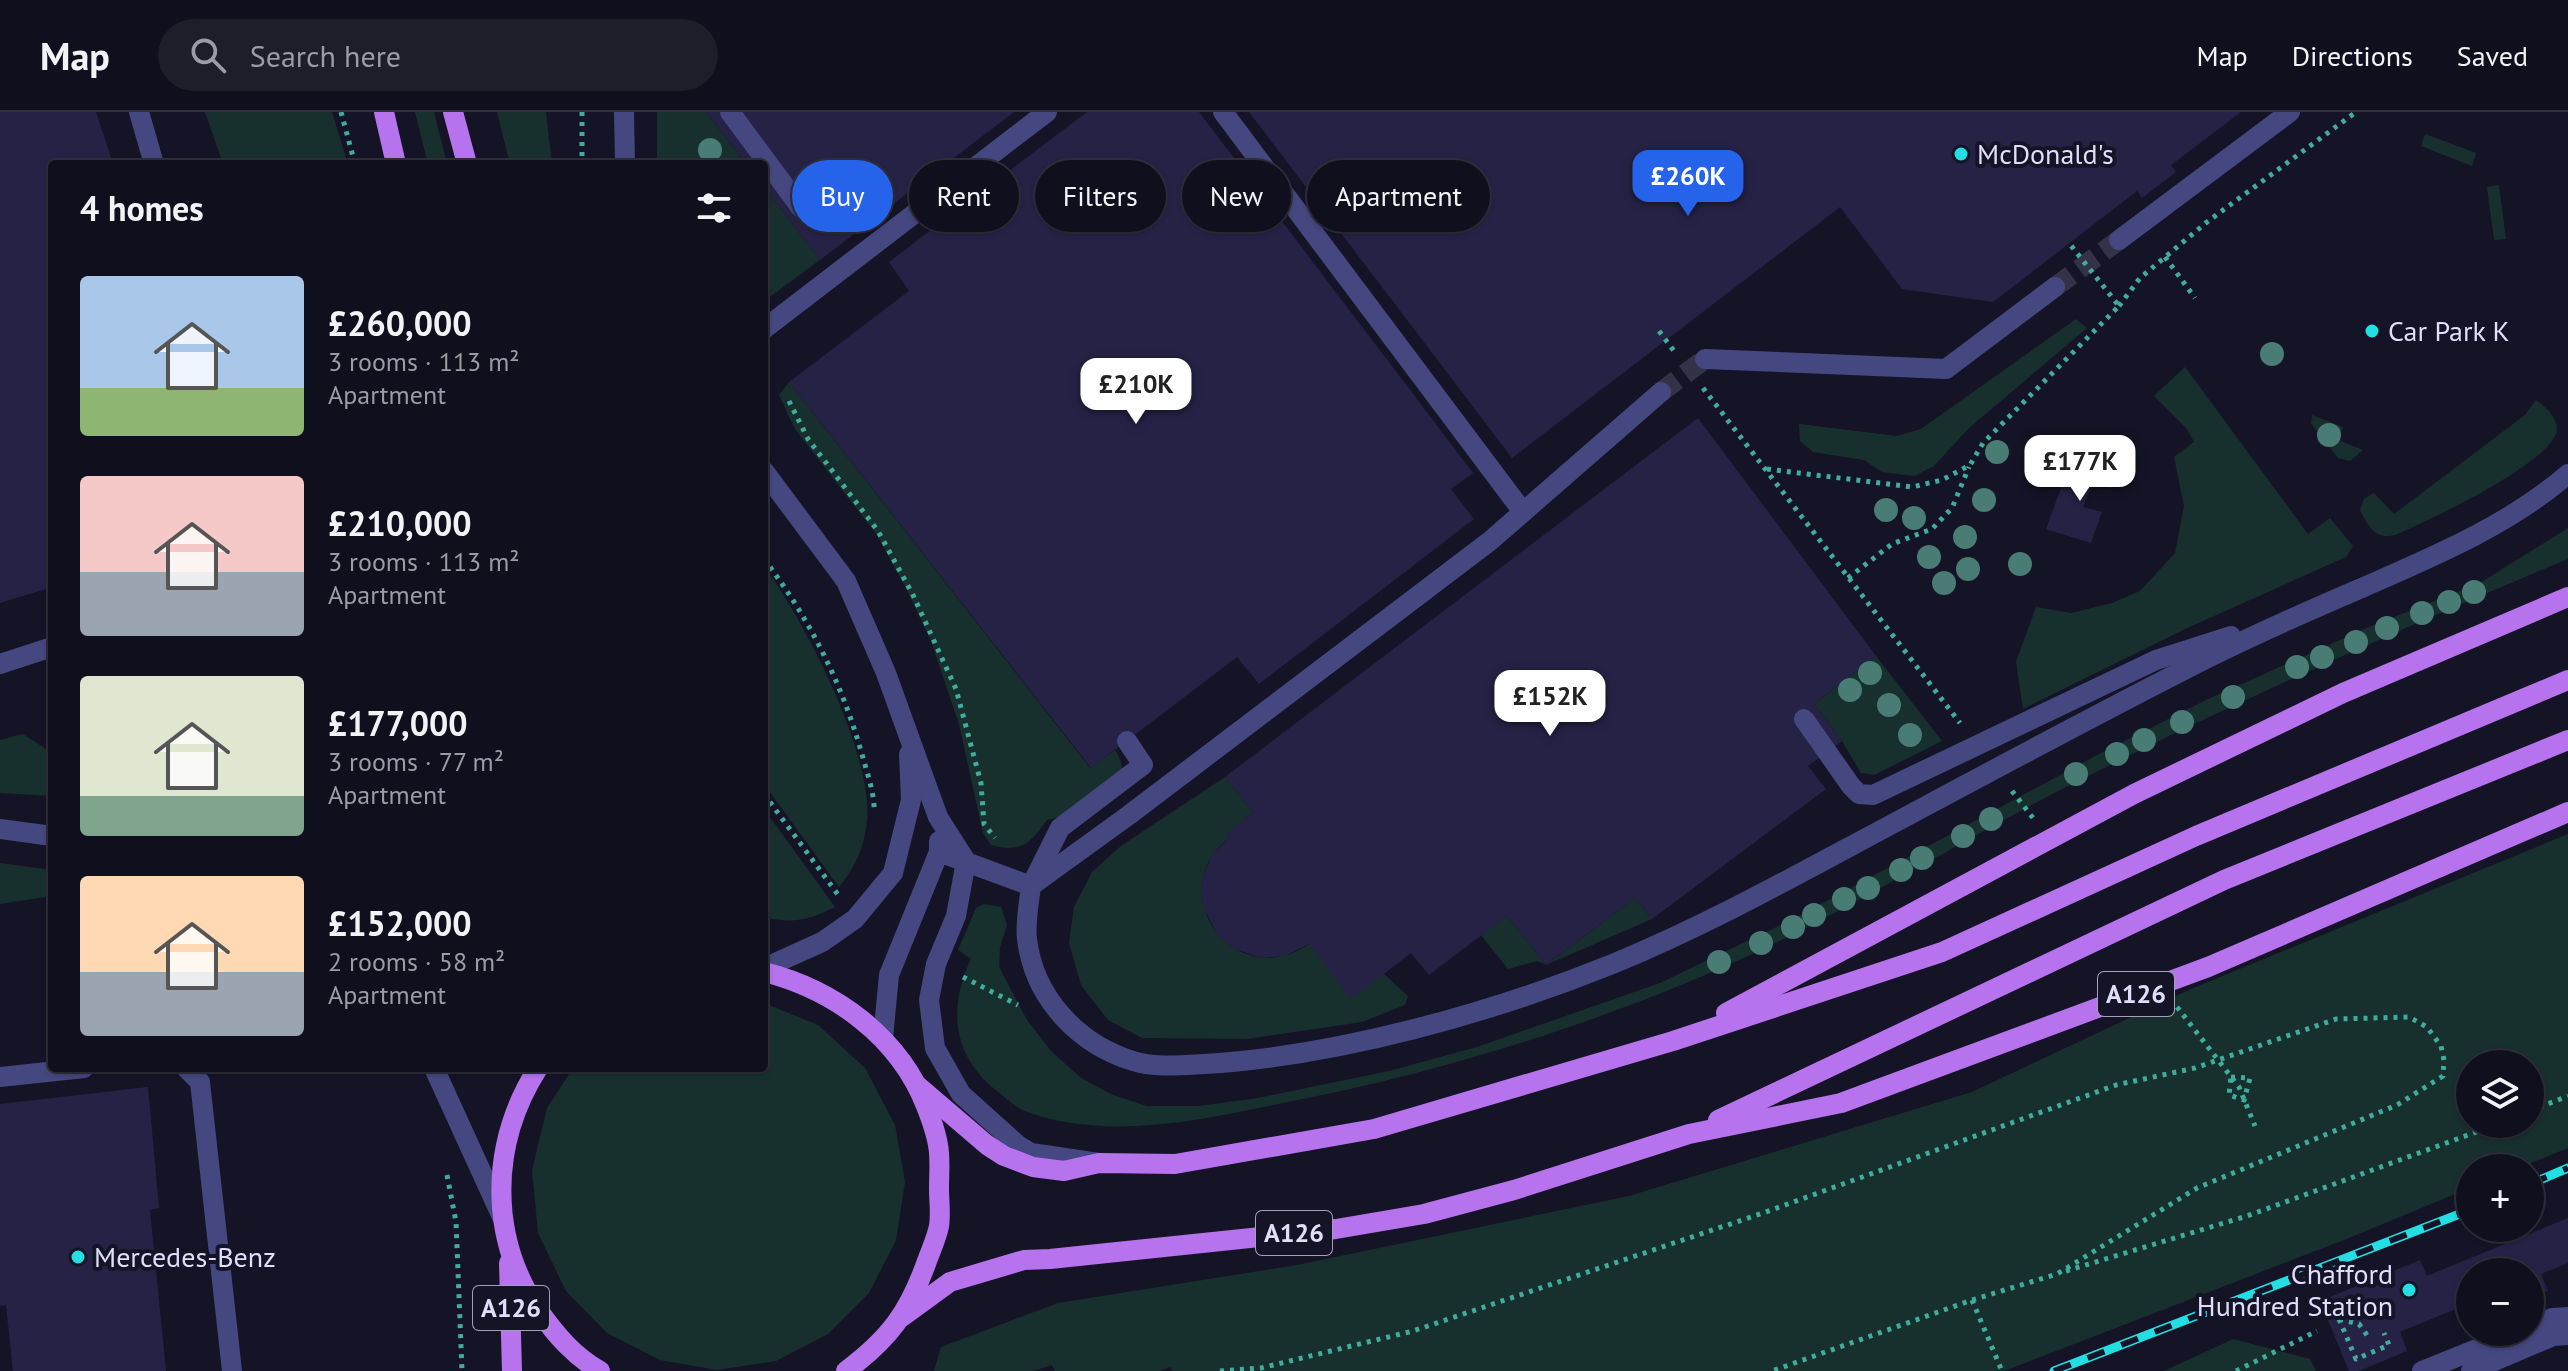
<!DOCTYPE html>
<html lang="en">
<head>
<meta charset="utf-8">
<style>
  body { margin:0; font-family:"PT Sans",sans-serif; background:#1e1d2a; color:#f1f3f6; height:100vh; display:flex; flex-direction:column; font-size:30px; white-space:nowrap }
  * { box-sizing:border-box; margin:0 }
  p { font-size:26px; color:#9c9ca4 }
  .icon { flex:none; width:44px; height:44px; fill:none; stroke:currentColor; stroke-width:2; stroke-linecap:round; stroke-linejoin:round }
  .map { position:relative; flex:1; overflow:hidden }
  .details { position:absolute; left:48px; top:48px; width:720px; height:912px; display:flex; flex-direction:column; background:#100f1d; border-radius:8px; box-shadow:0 2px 6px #0004,0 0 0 2px #302f3b }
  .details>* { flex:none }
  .top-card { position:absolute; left:792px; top:48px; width:760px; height:72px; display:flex; gap:16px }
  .fabs { position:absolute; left:2456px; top:938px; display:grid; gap:16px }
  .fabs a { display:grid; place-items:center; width:88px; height:88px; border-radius:50%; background:#100f1d; box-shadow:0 2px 6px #0004,0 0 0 2px #302f3b; font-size:40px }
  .price { position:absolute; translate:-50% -68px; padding:0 18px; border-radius:16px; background:#fff; color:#222; font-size:26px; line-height:52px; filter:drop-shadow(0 2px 4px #0008) }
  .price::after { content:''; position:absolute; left:50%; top:48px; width:24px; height:18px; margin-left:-12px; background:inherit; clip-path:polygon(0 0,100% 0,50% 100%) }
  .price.selected { background:#2563eb; color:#fff }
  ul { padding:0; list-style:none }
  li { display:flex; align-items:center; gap:24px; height:200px; padding:0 32px }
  li span { display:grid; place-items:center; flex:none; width:224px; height:160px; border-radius:8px; color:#555 }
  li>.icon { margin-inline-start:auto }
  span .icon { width:96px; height:96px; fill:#fffc; stroke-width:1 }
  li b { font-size:34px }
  h2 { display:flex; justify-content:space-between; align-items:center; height:96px; padding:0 32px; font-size:34px }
  .chip { padding:0 28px; border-radius:36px; background:#100f1d; box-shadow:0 2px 6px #0004,0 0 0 2px #302f3b; font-size:28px; line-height:72px }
  .chip.selected { background:#2563eb; color:#fff }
  header { display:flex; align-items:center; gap:48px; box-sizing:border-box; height:112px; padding:0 40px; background:#100f1d; border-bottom:2px solid #302f3b }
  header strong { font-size:38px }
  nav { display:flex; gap:44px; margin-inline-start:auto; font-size:28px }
  .search { width:560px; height:72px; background:#1e1d2a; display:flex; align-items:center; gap:20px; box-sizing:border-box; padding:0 28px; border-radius:44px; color:#9c9ca4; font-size:30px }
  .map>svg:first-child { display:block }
  .green { fill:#17302e; fill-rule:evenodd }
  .building { fill:#262246 }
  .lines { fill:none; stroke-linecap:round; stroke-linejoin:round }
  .minor-tunnel { stroke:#333247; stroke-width:20; stroke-dasharray:20 10; stroke-linecap:butt }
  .path { stroke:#40ac9d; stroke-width:5; stroke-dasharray:4 6; stroke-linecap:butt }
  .minor { stroke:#454780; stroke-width:20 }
  .major { stroke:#b673ed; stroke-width:20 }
  .rail-casing { stroke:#23dee2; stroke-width:9 }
  .rail { stroke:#151427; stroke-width:6; stroke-dasharray:18; stroke-linecap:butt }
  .tree { fill:#487c74 }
  .poi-dot { fill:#23dee2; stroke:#151427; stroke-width:3 }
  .labels { text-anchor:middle; stroke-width:8; stroke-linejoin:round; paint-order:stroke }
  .shield { fill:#151427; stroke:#a2a1bb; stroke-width:2 }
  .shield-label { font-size:26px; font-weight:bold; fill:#dfdefb }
  .poi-label { font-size:28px; fill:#dfdefb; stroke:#151427; text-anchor:start }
</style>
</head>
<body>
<header>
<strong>Map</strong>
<div class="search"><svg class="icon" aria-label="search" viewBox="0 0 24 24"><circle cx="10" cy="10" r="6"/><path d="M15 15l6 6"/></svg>Search here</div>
<nav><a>Map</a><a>Directions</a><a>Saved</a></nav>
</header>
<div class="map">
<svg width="2568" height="1259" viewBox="0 0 2568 1259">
  <rect width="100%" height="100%" fill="#151427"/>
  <!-- green -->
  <g class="green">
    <polygon points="205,0 332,0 348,52 223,52"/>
    <polygon points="415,0 434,0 447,52 428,52"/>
    <polygon points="497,0 546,0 552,52 510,52"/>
    <polygon points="657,0 706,0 746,52 657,52"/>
    <polygon points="2425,22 2476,41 2472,54 2421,34"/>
    <polygon points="2499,73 2506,127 2494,128 2487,75"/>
    <polygon points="764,75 820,148 764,189"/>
    <polygon points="2076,207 2087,216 1969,316 1934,354 1914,364 1882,360 1864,348 1813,340 1800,329 1799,312 1897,324 1921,317"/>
    <polygon points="2185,255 2308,422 2330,406 2353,434 2346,445 2185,517 2023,597 2016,550 2036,495 2071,501 2112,491 2140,479 2175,441 2184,394 2174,345 2194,330 2187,317 2154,284"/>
    <path d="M 789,270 L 1090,656 L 1115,638 C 1121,647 1123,653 1121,664 L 1074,702 L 1047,708 C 1030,732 1021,741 991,733 L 983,721 L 959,612 L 931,529 L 907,478 L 877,423 L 795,317 L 779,283 Z"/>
    <path d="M 2536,288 C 2545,295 2557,304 2557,317 C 2556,349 2424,411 2395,423 C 2375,428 2368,414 2360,398 L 2364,387 L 2374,381 L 2394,402 L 2525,303 Z"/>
    <polygon points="2312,303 2343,315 2338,328 2363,338 2350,349 2338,346 2311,311"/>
    <path d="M 2568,416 L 2568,447 C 2400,517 2232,591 2070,673 C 1962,728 1860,792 1750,843 C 1602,911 1443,960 1283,991 C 1200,1008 1109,1029 1027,1000 C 1016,996 1006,986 997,979 C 952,944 948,896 971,847 L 958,838 L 976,796 L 984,792 L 1001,795 L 1007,813 L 1000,835 L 999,855 L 1027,908 L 1052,940 L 1081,966 L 1113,983 L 1147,994 L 1199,994 L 1258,986 L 1389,959 L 1477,935 L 1660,871 L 1795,806 L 2099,642 L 2206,588 L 2369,515 L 2480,471 Z"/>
    <path d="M 764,454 C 804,508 873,641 867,708 C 865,734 855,756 839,775 L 764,672 Z"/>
    <polygon points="1876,544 1942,629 1874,663 1861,661 1842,629 1814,592"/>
    <polygon points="23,622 52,641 52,684 0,681 0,628"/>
    <path d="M 1225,665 L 1253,701 L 1226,722 L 1229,726 C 1160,780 1235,883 1309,832 L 1384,862 L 1408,884 L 1405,893 L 1362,910 L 1247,927 L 1142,926 L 1108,908 L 1081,873 L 1069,831 L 1074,795 L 1092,760 L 1121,734 Z"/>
    <path d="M 764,697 L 835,795 C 809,808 793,812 764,805 Z"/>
    <path d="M 2568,722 L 2568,1036 L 2519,1056 L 2470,1056 L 2470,1076 L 2344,1128 L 2004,1259 L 1173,1259 L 1170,1255 L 1160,1259 L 1055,1259 L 1052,1253 L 1033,1259 L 934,1259 L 941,1235 L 1058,1191 L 1297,1153 L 1629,1084 L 1972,980 L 2191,877 ZM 2530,952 L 2530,1012 L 2470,1012 L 2470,952 Z"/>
    <polygon points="0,751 52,758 52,784 0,792"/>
    <polygon points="1635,786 1652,807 1546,853 1537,849 1508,857 1481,823 1507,804 1546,853"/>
    <polygon points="764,891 818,913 865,956 895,1013 905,1070 896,1128 869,1181 828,1222 776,1249 717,1258 660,1248 607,1221 566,1179 538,1121 532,1058 547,996 573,956 764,956"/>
    <polygon points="2233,1227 2310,1247 2316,1259 2164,1259"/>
  </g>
  <!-- building -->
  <g class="building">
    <polygon points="0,0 96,0 113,52 52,52 52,475 0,491"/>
    <polygon points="706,0 1014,0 820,148 764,75 764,52 746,52"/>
    <polygon points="1087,0 1199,0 1473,361 1451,377 1474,407 1259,572 1237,545 1091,656 789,270 909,179 889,150"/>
    <polygon points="1249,0 2241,0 2171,53 2176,60 2142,86 2137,79 1993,190 1902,177 1840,95 1512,346"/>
    <polygon points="1698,306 1876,544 1814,592 1842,629 1808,654 1826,677 1652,807 1635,786 1546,853 1507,804 1429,863 1411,841 1351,887 1309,832 1285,844 1261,846 1235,837 1219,825 1204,797 1201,778 1203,764 1212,743 1229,726 1225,722 1253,701 1225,665"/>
    <polygon points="2084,347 2118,357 2111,376 2093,370 2083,395 2102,400 2091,431 2046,417 2064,368 2075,371"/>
    <polygon points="148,975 159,1096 150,1098 166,1259 13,1259 6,1193 0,1194 0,992"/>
    <polygon points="2568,1106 2568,1151 2541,1162 2548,1179 2530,1186 2530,1160 2470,1160 2470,1191 2400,1220 2407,1239 2359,1259 2349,1259 2320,1189 2420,1148 2427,1164"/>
  </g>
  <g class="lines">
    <!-- minor-tunnel -->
    <g class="minor-tunnel">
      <polyline points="2055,175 2119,128"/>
      <polyline points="1661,280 1705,247"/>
    </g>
    <!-- path -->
    <g class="path">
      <polyline points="341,0 355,52"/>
      <polyline points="582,0 582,52"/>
      <polyline points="2165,145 2195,186"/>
      <polyline points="2119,194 2140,166 2207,110 2356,0"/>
      <polyline points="1659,219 1677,243"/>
      <polyline points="1703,276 1960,611"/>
      <polyline points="789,289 808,327 878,419 913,483 956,577 981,671 984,712 995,726"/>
      <polyline points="1767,357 1912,375 1942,368 1970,353 1983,331 2119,194 2069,131"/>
      <path d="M 764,447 C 810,507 843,573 863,646 C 868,664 875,683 874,701"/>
      <polyline points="1848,466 1892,432 1932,417 1952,396 1969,355"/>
      <polyline points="2012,679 2033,706"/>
      <polyline points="764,682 839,784"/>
      <polyline points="963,865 1018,893"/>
      <polyline points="2177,895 2239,975 2255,1014"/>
      <polygon points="2231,965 2250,966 2244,988 2229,983"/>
      <polyline points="2530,999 2568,984"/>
      <polyline points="447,1063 456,1110 462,1259"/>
      <polyline points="2066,1159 2247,1104 2498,1012"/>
      <polyline points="1972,1188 2002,1259"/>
      <polyline points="2331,1189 2339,1207 2359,1212 2369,1226"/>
      <polyline points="2339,1207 2356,1247 2389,1233 2384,1221"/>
      <polyline points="1220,1259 1261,1256 1413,1219 1763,1101 2116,973 2195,956 2336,907 2409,905 2427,915 2441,934 2444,948 2443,964 2397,993 2197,1076 2057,1162 1972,1188 1772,1259"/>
      <polyline points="2236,1259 2317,1219"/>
    </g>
    <!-- minor -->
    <g class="minor">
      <polyline points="139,0 154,52"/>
      <polyline points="624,0 625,52"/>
      <polyline points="730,0 801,96"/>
      <polyline points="1223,0 1523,400"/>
      <polyline points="2119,128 2290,0"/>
      <polyline points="764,217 1047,0"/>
      <polyline points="1705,247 1946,257 2055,175"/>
      <path d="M 1661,280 L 1490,429 L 1129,703 L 1031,774 C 1029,791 1025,811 1027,827 C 1034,886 1078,932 1133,949 C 1154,956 1183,953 1205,952 C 1337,944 1492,901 1615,851 C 1707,813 1793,765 1881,718 C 1982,664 2082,610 2184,558 C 2242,528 2303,501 2364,475 C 2435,444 2509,413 2568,362"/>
      <polyline points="764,359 846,469 886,561 938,705 966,749 956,804 936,852 929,888 935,936 961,982 1019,1034 1031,1041 1099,1051"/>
      <polyline points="0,552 52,535"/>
      <polyline points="1804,607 1851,674 1859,682 1873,683 2156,548 2231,524"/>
      <polyline points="0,717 52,724"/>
      <polyline points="939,740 1031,774 1060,716 1143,653 1127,629"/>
      <polyline points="764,856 822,830 855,807 893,761 911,688 909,642"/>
      <polyline points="883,926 889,863 939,740 939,729"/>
      <polyline points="186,956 200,970 232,1259"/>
      <polyline points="434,956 502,1105"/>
      <polyline points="0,965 84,956"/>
      <polyline points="2530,1215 2552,1206 2568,1205"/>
      <polyline points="2422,1259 2519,1220"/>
      <polyline points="2471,1259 2553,1224 2568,1223"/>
    </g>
    <!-- major -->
    <g class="major">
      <polyline points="384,0 396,52"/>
      <polyline points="453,0 467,52"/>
      <path d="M 764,860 C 835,878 899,925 926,994 C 932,1009 938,1025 939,1041 C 940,1053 939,1065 939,1077 C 939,1089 941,1102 939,1114 C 937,1125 931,1138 927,1149 C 909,1200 890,1226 846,1259"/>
      <polyline points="1726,901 2134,682 2343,581 2568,485"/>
      <path d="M 538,956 C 490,1031 488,1125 539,1199 C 556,1223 574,1244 600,1259"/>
      <polyline points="918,974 987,1033 1004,1044 1033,1055 1064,1059 1099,1051 1175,1052 1374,1017 1673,929 1942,840 2196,724 2568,568"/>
      <polyline points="1718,1008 2224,768 2568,628"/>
      <polyline points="509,1151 512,1259"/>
      <polyline points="902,1205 950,1170 1024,1148 1050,1147 1336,1117 1424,1102 1514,1078 1689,1022 1841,991 2208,855 2568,700"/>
    </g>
    <!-- rail casing -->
    <g class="rail-casing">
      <g id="rail">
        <polyline points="2530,1072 2568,1056"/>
        <polyline points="2054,1259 2470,1098"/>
      </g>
    </g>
    <!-- rail -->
    <use href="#rail" class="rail"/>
  </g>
  <!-- trees -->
  <g class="tree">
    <circle cx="710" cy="38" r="12"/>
    <circle cx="2272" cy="242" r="12"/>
    <circle cx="2329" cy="323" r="12"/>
    <circle cx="1997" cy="340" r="12"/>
    <circle cx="1984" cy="388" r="12"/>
    <circle cx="1886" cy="398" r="12"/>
    <circle cx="1914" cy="406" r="12"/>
    <circle cx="1965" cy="425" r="12"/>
    <circle cx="1929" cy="445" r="12"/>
    <circle cx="2020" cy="452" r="12"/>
    <circle cx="1968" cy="457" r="12"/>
    <circle cx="1944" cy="471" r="12"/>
    <circle cx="2474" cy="480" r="12"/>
    <circle cx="2449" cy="490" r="12"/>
    <circle cx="2422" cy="501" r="12"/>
    <circle cx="2387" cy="516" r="12"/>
    <circle cx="2356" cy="530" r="12"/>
    <circle cx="2322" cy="545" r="12"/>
    <circle cx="2297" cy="555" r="12"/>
    <circle cx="1870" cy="561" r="12"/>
    <circle cx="1850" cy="578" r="12"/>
    <circle cx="2233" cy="585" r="12"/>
    <circle cx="1889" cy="593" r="12"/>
    <circle cx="2182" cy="610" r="12"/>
    <circle cx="1910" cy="623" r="12"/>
    <circle cx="2144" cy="628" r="12"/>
    <circle cx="2117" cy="642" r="12"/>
    <circle cx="2076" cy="662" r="12"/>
    <circle cx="1991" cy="707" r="12"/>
    <circle cx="1963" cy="724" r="12"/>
    <circle cx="1922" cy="746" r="12"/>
    <circle cx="1901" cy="758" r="12"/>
    <circle cx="1868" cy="776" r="12"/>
    <circle cx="1844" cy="787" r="12"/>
    <circle cx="1814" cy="803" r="12"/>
    <circle cx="1793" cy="815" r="12"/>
    <circle cx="1761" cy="831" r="12"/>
    <circle cx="1719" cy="850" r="12"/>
  </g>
  <!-- markers -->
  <g class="poi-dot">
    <circle cx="1961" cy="42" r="8"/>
    <circle cx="2372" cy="219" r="8"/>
    <circle cx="78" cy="1145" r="8"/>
    <circle cx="2409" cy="1178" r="8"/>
  </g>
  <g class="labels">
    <!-- shield labels -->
    <g class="shield">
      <rect x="2098" y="860" width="76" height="44" rx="6"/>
      <rect x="1256" y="1099" width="76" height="44" rx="6"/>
      <rect x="473" y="1174" width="76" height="44" rx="6"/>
    </g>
    <g class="shield-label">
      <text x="2136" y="891">A126</text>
      <text x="1294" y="1130">A126</text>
      <text x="511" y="1205">A126</text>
    </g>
    <!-- poi labels -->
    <g class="poi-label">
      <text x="1977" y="52">McDonald's</text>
      <text x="2388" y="229">Car Park K</text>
      <text x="94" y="1155">Mercedes-Benz</text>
      <text x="2393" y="1172" text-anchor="end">Chafford<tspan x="2393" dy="32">Hundred Station</tspan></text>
    </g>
  </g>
</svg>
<div class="fabs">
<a><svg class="icon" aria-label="layers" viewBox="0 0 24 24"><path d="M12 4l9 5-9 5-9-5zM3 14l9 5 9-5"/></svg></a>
<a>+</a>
<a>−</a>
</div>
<b class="price selected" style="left:1688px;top:106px">£260K</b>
<b class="price" style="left:1136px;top:314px">£210K</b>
<b class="price" style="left:2080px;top:391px">£177K</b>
<b class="price" style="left:1550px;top:626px">£152K</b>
<div class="top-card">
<a class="chip selected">Buy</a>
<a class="chip">Rent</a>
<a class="chip">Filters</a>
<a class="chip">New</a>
<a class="chip">Apartment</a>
</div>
<section class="details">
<h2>4 homes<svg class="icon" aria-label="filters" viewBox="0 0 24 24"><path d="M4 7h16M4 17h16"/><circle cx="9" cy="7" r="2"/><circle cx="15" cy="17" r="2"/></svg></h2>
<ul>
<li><span style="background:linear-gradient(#a9c7e8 70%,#8fb573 0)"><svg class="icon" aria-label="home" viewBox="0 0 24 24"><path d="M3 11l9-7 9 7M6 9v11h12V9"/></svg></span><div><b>£260,000</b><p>3 rooms · 113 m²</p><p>Apartment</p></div></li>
<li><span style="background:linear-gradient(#f6c9c9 60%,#9aa5b1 0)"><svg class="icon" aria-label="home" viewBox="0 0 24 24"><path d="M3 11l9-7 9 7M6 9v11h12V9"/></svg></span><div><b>£210,000</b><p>3 rooms · 113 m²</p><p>Apartment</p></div></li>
<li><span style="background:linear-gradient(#dfe7d0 75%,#7fa58c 0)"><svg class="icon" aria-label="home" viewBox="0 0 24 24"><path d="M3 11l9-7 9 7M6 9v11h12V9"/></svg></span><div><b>£177,000</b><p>3 rooms · 77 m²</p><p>Apartment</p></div></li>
<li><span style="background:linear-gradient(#ffd9b3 60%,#9aa5b1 0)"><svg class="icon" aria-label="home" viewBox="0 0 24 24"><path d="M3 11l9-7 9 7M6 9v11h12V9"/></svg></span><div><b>£152,000</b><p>2 rooms · 58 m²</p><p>Apartment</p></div></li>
</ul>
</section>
</div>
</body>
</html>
